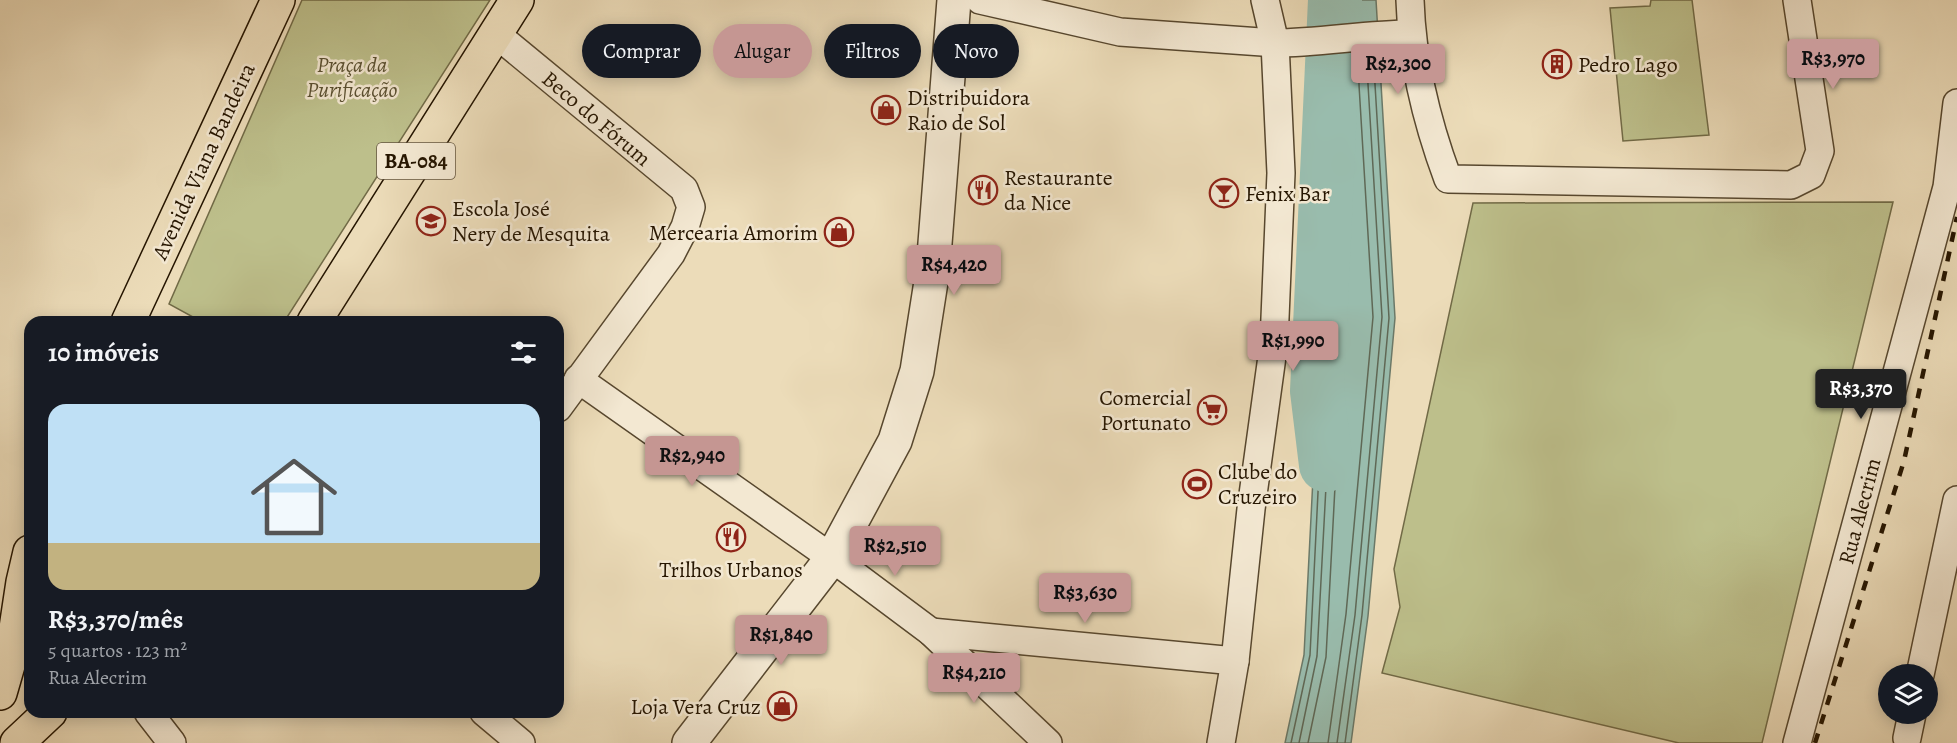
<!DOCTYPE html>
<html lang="pt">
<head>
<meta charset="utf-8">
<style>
  body { margin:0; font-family:Alegreya,serif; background:#20242c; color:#f1f3f6; height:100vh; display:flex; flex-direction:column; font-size:22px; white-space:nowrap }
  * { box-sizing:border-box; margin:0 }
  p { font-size:20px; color:#9ea1a6 }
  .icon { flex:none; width:33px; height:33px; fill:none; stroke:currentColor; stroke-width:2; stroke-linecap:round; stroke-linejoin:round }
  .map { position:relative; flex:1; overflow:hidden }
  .sheet { position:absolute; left:24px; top:316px; width:540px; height:402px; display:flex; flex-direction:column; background:#171b24; border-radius:18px; box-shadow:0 3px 15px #0003 }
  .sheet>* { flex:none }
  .hud { position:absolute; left:582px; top:24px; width:570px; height:54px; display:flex; gap:12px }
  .buttons { position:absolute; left:1878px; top:664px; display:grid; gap:12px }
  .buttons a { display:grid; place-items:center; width:60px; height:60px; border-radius:50%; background:#171b24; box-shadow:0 3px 15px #0003; font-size:30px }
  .price { position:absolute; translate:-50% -51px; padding:0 14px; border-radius:6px; background:#c59692; color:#111; font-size:20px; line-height:39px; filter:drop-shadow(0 2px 3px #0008) }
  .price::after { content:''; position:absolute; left:50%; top:36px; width:18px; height:14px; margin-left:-9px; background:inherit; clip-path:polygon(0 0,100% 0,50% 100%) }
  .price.on { background:#222; color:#fff }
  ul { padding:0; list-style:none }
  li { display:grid; align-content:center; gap:12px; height:318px; padding:0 24px }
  li span { display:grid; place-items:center; height:186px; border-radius:18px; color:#555 }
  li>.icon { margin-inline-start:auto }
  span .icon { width:108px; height:108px; fill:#fffc; stroke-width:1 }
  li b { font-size:26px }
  h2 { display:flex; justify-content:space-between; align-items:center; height:72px; padding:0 24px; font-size:26px }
  .tag { padding:0 21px; border-radius:27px; background:#171b24; box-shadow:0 3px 15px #0003; font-size:21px; line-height:54px }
  .tag.on { background:#c59692; color:#111 }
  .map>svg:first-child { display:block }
  .green { fill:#bdbf8b; stroke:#716a46; stroke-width:1.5 }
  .water { fill:#99bcad; stroke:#6b7968; stroke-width:1.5 }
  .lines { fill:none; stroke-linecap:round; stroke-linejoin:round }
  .shore { stroke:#5f6856; stroke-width:1.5 }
  .river { stroke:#99bcad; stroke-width:54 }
  .minor-casing { stroke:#57472e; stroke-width:30 }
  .tertiary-casing { stroke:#57472e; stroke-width:36 }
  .primary-casing { stroke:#251500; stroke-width:36 }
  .minor { stroke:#f3e8d2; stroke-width:27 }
  .tertiary { stroke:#f3e8d2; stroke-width:33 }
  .primary { stroke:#ecdcb9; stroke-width:33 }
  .rail { stroke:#251500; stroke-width:4.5; stroke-dasharray:10 10; stroke-linecap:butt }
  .labels { text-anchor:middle; stroke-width:5; stroke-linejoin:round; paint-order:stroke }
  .shield { fill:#f3e8d2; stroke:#63543f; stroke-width:1.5 }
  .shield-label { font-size:21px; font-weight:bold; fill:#251500 }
  .park-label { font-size:22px; font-style:italic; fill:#5a5031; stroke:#f3e8d2 }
  .poi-label { font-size:22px; fill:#251500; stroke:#f3e8d2; text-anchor:start }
  .street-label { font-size:22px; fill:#251500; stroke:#f3e8d2 }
</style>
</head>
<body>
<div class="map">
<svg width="1957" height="743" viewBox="0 0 1957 743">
  <rect width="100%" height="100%" fill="#ecdcb9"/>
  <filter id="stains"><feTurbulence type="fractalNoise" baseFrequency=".00333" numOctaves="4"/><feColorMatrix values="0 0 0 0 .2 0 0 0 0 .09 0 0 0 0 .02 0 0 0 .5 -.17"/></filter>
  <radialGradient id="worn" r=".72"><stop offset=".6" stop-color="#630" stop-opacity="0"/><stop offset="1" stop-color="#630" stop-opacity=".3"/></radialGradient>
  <!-- green -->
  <g class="green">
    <polygon points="302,0 490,0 284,322 202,322 169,304"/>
    <polygon points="1651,0 1692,0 1709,135 1623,141 1610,8 1650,6"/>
    <polygon points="1893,202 1762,743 1679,743 1382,673 1400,607 1394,569 1473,203"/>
  </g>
  <!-- water -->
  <polygon class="water" points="1316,0 1376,0 1395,318 1368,616 1351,743 1285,743 1304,655 1329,164"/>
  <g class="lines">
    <!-- shore -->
    <g class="shore">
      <polyline points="1291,743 1310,655 1323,391 1335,164 1326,55"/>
      <polyline points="1299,743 1317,656 1331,392 1342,164 1334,54"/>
      <polyline points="1308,743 1326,657 1340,392 1351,163 1343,54"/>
      <polyline points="1328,743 1346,614 1373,317 1357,52"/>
      <polyline points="1337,743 1355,615 1382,317 1366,51"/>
      <polyline points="1345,743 1362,615 1389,318 1373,51"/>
    </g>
    <!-- river -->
    <polyline class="river" points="1326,465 1317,391 1335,0"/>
    <!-- minor casing -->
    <g class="minor-casing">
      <g id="minor">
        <path d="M 980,0 L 1120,32 L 1275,43 C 1320,43 1366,34 1411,34"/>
        <path d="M 1410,0 C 1412,63 1426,120 1448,179 L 1791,185 L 1811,175 L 1820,151 L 1797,0"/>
        <polyline points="496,34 684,189 691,207 685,227 671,254 558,408"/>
        <polyline points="578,379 832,558 931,632 1048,743"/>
        <polyline points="931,632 1235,661"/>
        <polyline points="1920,675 1957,500"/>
        <polyline points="148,712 172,743"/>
        <polyline points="484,712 521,743"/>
        <polyline points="1907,738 1912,714"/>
        <polyline points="1221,743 1235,661 1251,509 1274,342 1281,173 1275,43 1265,0"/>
        <polyline points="1797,743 1947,187 1957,103"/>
      </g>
    </g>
    <!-- tertiary casing -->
    <g class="tertiary-casing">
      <polyline id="tertiary" points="689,743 832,558 895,441 917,371 933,269 954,0"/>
    </g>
    <!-- primary casing -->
    <g class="primary-casing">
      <g id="primary">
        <polyline points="128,322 278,0"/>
        <polyline points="314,322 517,0"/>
        <polyline points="0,693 13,648 23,582 30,552"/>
        <polyline points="17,743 50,712"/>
      </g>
    </g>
    <!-- minor -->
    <use href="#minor" class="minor"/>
    <!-- tertiary -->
    <use href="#tertiary" class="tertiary"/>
    <!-- primary -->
    <use href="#primary" class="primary"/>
    <!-- rail -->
    <polyline class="rail" points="1815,743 1904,461 1957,217"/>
  </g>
  <!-- icons -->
  <defs>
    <g id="building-ring" transform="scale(1.5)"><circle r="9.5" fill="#f3e8d2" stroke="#8f2418" stroke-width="1.5"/><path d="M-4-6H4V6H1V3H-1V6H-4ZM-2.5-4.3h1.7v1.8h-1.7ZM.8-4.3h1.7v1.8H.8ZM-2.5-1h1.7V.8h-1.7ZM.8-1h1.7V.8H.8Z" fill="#8f2418"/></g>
    <g id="shop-ring" transform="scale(1.5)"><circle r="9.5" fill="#f3e8d2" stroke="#8f2418" stroke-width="1.5"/><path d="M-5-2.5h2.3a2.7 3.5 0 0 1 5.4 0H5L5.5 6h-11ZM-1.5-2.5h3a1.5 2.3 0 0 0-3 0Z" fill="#8f2418"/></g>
    <g id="restaurant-ring" transform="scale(1.5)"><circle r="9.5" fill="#f3e8d2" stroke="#8f2418" stroke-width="1.5"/><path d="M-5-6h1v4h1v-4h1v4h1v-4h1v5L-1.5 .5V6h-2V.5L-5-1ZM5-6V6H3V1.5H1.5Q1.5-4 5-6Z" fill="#8f2418"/></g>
    <g id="bar-ring" transform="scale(1.5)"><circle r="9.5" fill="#f3e8d2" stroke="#8f2418" stroke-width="1.5"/><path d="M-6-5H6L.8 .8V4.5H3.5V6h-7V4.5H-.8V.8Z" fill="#8f2418"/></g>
    <g id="school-ring" transform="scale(1.5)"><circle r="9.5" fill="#f3e8d2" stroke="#8f2418" stroke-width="1.5"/><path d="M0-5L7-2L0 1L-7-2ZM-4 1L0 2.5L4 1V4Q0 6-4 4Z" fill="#8f2418"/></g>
    <g id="supermarket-ring" transform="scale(1.5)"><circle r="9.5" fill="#f3e8d2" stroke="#8f2418" stroke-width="1.5"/><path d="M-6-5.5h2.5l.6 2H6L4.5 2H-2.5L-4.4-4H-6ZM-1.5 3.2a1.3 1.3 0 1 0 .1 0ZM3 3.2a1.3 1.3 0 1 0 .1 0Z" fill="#8f2418"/></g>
    <g id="stadium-ring" transform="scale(1.5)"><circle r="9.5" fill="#f3e8d2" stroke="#8f2418" stroke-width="1.5"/><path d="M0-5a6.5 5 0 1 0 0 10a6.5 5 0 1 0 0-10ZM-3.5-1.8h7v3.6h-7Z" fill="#8f2418"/></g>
  </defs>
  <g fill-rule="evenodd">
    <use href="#building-ring" x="1557" y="64"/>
    <use href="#shop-ring" x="886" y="110"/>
    <use href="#restaurant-ring" x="983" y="190"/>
    <use href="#bar-ring" x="1224" y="193"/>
    <use href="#school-ring" x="431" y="221"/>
    <use href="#shop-ring" x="839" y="232"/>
    <use href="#supermarket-ring" x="1212" y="410"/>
    <use href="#stadium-ring" x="1197" y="484"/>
    <use href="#restaurant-ring" x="731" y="537"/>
    <use href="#shop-ring" x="782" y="706"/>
  </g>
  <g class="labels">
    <!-- shield labels -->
    <rect class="shield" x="377" y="143" width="78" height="36" rx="4.5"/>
    <g class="shield-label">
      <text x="416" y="168">BA-084</text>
    </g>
    <!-- park labels -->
    <g class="park-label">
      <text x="352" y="72">Praça da<tspan x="352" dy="25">Purificação</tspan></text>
    </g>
    <!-- poi labels -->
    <g class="poi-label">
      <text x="1578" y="72">Pedro Lago</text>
      <text x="907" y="105">Distribuidora<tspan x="907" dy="25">Raio de Sol</tspan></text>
      <text x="1004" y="185">Restaurante<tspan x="1004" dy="25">da Nice</tspan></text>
      <text x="1245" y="201">Fenix Bar</text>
      <text x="452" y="216">Escola José<tspan x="452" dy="25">Nery de Mesquita</tspan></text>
      <text x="818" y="240" text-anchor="end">Mercearia Amorim</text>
      <text x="1191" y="405" text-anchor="end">Comercial<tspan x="1191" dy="25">Portunato</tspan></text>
      <text x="1218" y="479">Clube do<tspan x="1218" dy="25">Cruzeiro</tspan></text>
      <text x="731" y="577" text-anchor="middle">Trilhos Urbanos</text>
      <text x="761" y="714" text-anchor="end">Loja Vera Cruz</text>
    </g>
    <!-- street labels -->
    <g class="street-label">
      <text transform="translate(597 118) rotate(40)" y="8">Beco do Fórum</text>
      <text transform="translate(203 161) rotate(-65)" y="8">Avenida Viana Bandeira</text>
      <text transform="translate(1859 511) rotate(-75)" y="8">Rua Alecrim</text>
    </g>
  </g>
  <rect width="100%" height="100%" filter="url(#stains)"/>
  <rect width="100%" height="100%" fill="url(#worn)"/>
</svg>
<div class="buttons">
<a><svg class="icon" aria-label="layers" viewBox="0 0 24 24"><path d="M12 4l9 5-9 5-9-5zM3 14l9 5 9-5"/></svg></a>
</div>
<b class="price" style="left:1833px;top:90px">R$3,970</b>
<b class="price" style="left:1398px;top:95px">R$2,300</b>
<b class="price" style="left:954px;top:296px">R$4,420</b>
<b class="price" style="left:1293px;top:372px">R$1,990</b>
<b class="price on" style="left:1861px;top:420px">R$3,370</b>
<b class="price" style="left:692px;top:487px">R$2,940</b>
<b class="price" style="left:895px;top:577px">R$2,510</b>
<b class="price" style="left:1085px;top:624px">R$3,630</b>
<b class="price" style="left:781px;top:666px">R$1,840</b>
<b class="price" style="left:974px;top:704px">R$4,210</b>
<div class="hud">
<a class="tag">Comprar</a>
<a class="tag on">Alugar</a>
<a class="tag">Filtros</a>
<a class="tag">Novo</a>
</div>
<section class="sheet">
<h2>10 imóveis<svg class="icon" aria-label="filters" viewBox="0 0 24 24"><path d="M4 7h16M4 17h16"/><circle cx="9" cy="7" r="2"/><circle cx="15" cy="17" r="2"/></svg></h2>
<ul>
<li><span style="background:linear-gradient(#bfe0f5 75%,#c2b280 0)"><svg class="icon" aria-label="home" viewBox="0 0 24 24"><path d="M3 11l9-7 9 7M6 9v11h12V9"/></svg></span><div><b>R$3,370/mês</b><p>5 quartos · 123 m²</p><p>Rua Alecrim</p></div></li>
</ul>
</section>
</div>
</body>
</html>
